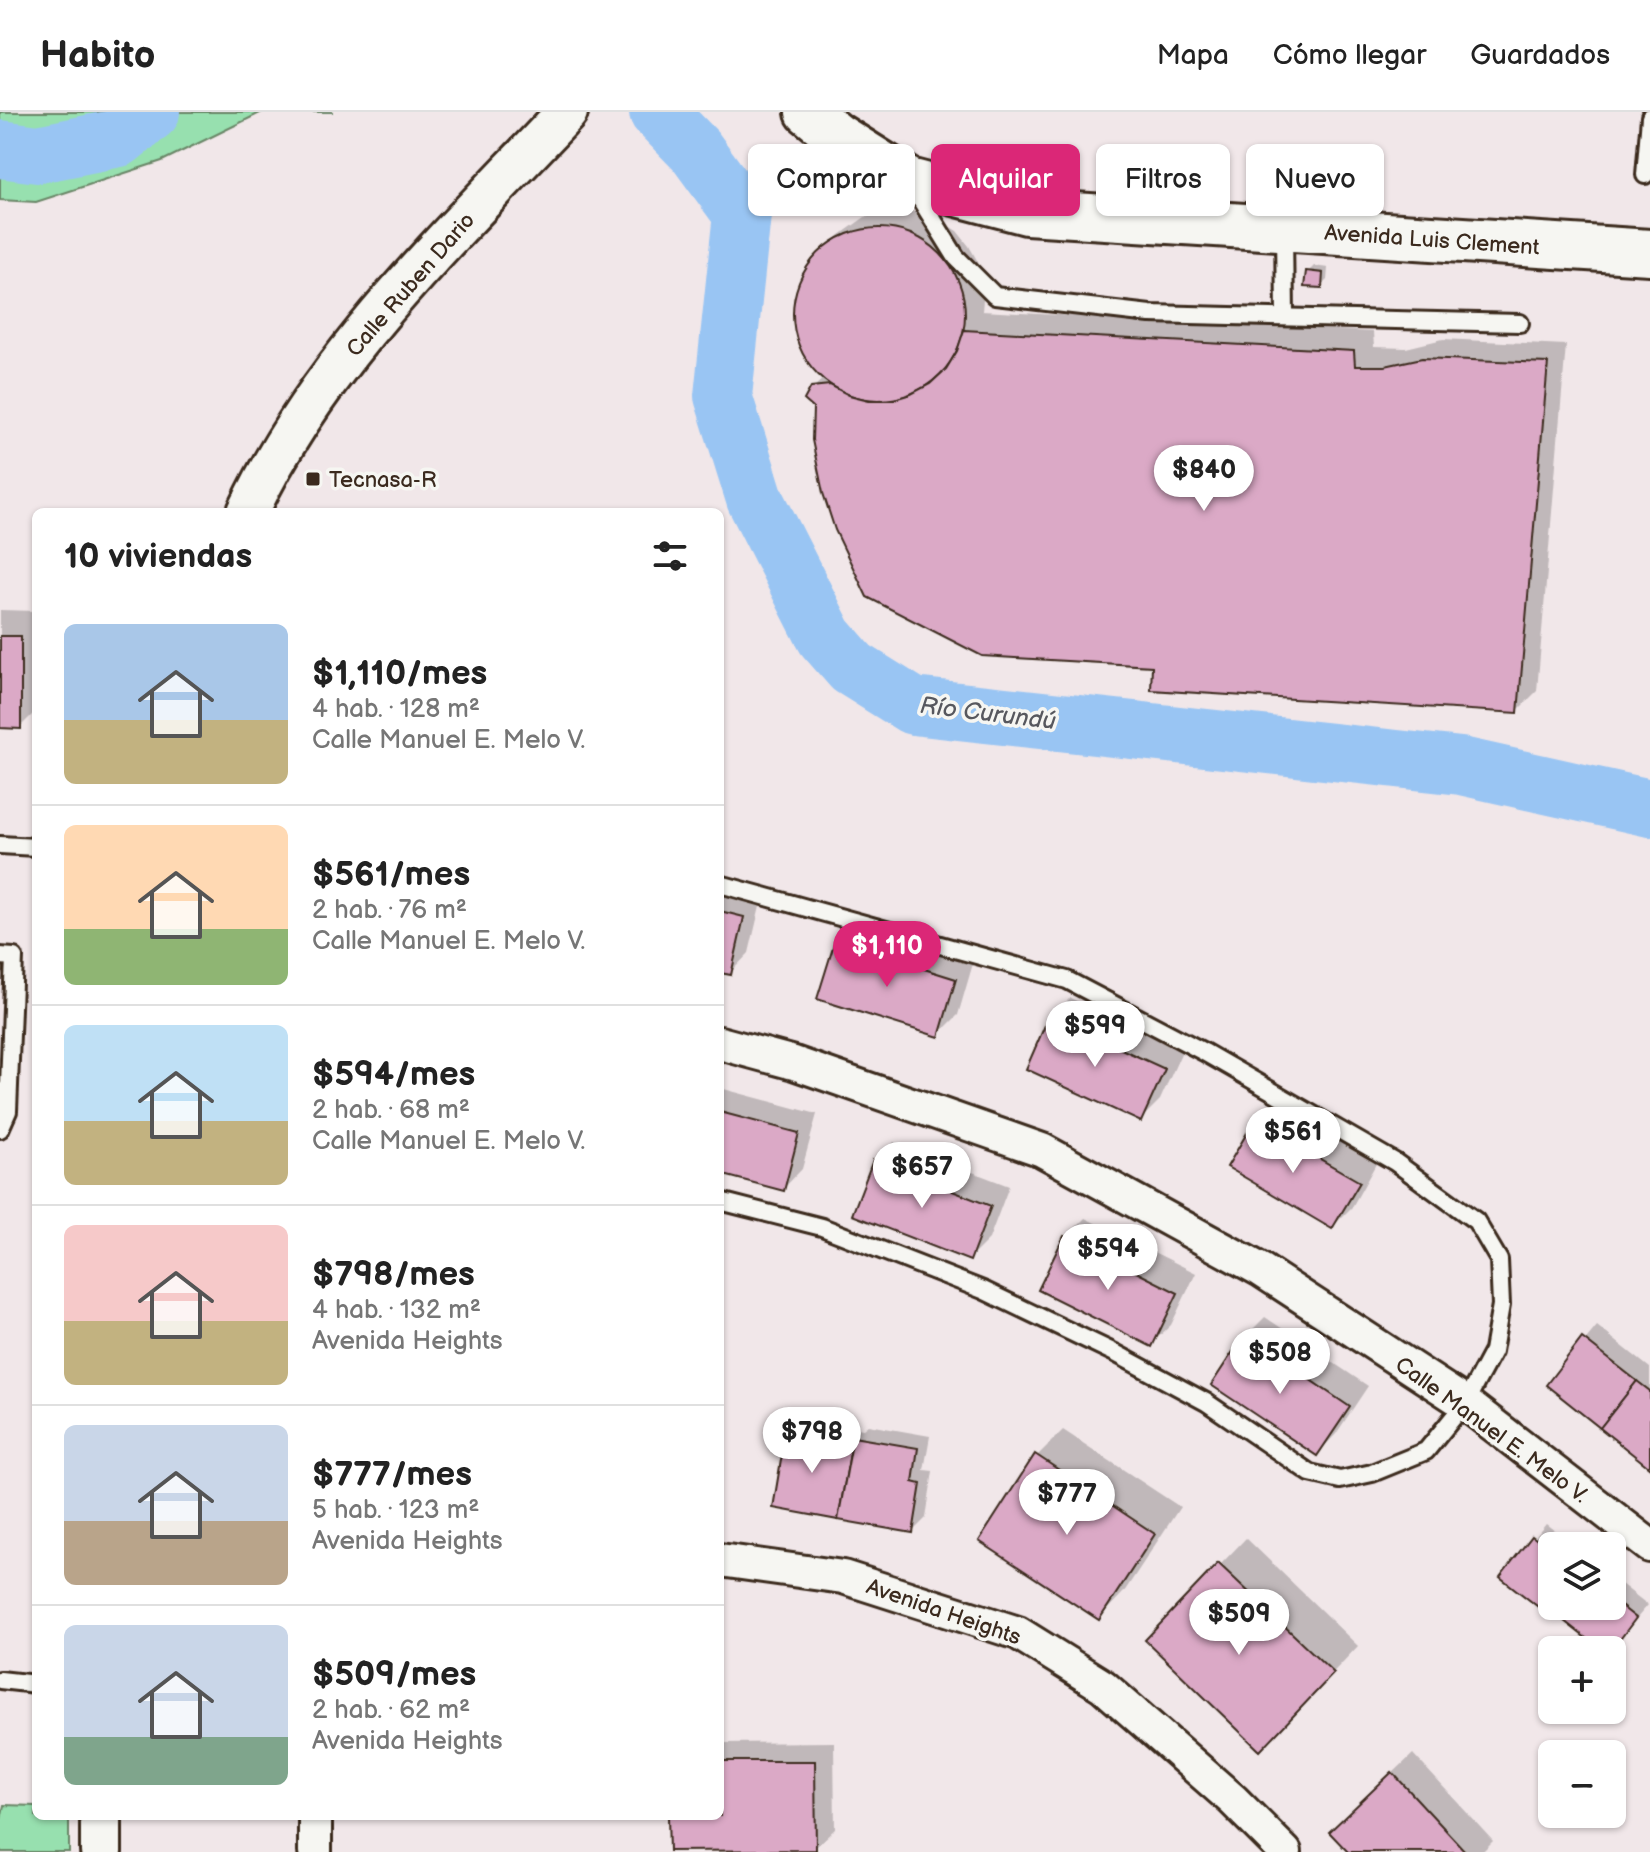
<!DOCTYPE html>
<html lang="es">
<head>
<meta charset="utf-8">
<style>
  body { margin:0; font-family:"Balsamiq Sans",sans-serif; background:#f2f2f2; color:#222; height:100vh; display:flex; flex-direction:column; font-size:30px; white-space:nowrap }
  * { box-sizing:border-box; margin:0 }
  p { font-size:26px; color:#767676 }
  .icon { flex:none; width:44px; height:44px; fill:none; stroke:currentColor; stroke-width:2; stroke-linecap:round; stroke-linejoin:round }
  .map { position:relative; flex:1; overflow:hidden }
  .panel { position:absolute; left:32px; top:396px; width:692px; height:1312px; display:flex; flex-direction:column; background:#fff; border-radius:12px; box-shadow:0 2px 6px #0004 }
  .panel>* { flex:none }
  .hud { position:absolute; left:748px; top:32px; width:760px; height:72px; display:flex; gap:16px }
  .buttons { position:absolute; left:1538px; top:1420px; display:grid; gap:16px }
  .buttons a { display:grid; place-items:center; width:88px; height:88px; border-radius:12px; background:#fff; box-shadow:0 2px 6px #0004; font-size:40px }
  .price { position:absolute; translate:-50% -68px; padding:0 18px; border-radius:28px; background:#fff; color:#222; font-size:26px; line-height:52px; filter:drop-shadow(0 2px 4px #0008) }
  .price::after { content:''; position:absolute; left:50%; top:48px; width:24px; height:18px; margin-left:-12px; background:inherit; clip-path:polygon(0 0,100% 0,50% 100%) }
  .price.current { background:#db2777; color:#fff }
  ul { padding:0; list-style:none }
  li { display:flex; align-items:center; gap:24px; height:200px; padding:0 32px }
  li+li { border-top:2px solid #e0e0e0 }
  li span { display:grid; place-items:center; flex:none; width:224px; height:160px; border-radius:12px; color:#555 }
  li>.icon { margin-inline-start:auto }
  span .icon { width:96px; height:96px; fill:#fffc; stroke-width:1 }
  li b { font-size:34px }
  h2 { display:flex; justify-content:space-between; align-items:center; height:96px; padding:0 32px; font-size:34px }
  .pill { padding:0 28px; border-radius:12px; background:#fff; box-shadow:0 2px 6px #0004; font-size:28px; line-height:72px }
  .pill.current { background:#db2777; color:#fff }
  header { display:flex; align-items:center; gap:48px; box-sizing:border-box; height:112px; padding:0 40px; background:#fff; border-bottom:2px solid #e0e0e0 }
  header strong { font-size:38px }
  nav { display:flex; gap:44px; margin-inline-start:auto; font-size:28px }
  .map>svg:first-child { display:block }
  .green { fill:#97e0af; stroke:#698566; stroke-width:2 }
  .shadow { fill:#0003 }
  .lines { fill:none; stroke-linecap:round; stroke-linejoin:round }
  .river { stroke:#99c5f3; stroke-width:58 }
  .building { fill:#dba9c6; stroke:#3b2a1e; stroke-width:2 }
  .service-casing { stroke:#3b2a1e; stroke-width:22 }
  .minor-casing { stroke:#3b2a1e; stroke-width:38 }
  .tertiary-casing { stroke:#3b2a1e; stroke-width:46 }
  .primary-casing { stroke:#3b2a1e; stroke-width:50 }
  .service { stroke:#f6f6f2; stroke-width:16 }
  .minor { stroke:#f6f6f2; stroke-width:32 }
  .tertiary { stroke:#f6f6f2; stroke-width:40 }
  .primary { stroke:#f6f6f2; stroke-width:44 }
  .poi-dot { fill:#3b2a1e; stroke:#f6f6f2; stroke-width:3 }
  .labels { text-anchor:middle; stroke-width:7; stroke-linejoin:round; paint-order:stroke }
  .street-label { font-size:22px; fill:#3b2a1e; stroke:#f6f6f2 }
  .poi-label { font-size:22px; fill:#3b2a1e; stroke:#f6f6f2; text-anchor:start }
  .water-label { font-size:24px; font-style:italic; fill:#57585e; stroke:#f6f6f2 }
</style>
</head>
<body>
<header>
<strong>Habito</strong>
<nav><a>Mapa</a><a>Cómo llegar</a><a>Guardados</a></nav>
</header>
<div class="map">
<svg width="1650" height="1740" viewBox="0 0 1650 1740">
  <rect width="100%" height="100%" fill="#f1e7e9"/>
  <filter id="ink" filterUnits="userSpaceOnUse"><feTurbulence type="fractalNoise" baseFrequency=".0125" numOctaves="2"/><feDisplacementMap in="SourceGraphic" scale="16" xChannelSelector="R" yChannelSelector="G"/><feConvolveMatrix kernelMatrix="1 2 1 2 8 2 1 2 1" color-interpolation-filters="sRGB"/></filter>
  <g filter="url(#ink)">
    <!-- green -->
    <g class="green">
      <polygon points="0,0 333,0 262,0 162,49 36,90 0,88"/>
      <polygon points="4,1693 36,1694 36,1704 69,1704 69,1740 0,1740 0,1712"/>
    </g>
    <!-- shadow -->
    <g class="shadow">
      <polygon points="898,97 931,103 957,119 969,134 978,150 984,177 982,199 1373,220 1374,235 1406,236 1443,227 1566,233 1537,579 1517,599 813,276 825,265 810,249 798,225 796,197 802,170 820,143 840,123 865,105"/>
      <polygon points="1314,154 1328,156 1327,168 1321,174 1308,160"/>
      <polygon points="0,498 36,499 36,599 20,615 0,614"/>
      <polygon points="720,775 762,786 749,841 730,861 720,859"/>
      <polygon points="856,811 974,848 958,903 938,923 837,830"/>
      <polygon points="1070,886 1183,937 1160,988 1141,1007 1051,905"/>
      <polygon points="720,976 817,1002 802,1057 783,1077 720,1060"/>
      <polygon points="1275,990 1377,1050 1352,1095 1332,1115 1230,1055 1255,1010"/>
      <polygon points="894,1030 1009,1074 989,1127 970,1146 875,1049"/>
      <polygon points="1085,1106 1196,1161 1171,1213 1151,1232 1065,1126"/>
      <polygon points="1265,1205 1368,1274 1336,1322 1317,1342 1246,1224"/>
      <polygon points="1597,1214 1650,1256 1650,1353 1548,1273"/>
      <polygon points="801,1306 863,1317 868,1313 930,1324 924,1358 933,1359 926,1406 913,1419 775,1394 788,1319"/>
      <polygon points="1063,1318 1180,1395 1124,1480 1099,1506 1037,1344"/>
      <polygon points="1546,1412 1574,1434 1552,1434 1552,1494 1612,1494 1612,1465 1648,1493 1610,1538 1604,1538 1554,1499 1503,1464"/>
      <polygon points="1246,1426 1358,1534 1286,1610 1148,1528"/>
      <polygon points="834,1630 835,1717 815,1736 670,1704 720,1704 720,1631"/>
      <polygon points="1413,1642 1493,1729 1482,1740 1351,1740 1352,1700"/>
    </g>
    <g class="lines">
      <!-- river -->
      <g class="river">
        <polyline points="658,0 696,39 742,102 723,284 755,387 825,525 852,556 913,594 1461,654 1650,696"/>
        <polyline points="0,37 38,42 119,26 151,0"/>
      </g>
    </g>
    <!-- building -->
    <g class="building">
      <circle cx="879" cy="202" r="86"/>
      <polygon points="1306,159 1323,161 1322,176 1304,175"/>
      <polygon points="964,218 1354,239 1355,254 1385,254 1422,246 1548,251 1518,601 1151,578 1152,554 982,544 867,485 835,418 823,381 812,328 813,296 804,288 811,275 830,273 849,283 869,288 891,288 911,282 930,272 946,257 957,239"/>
      <polygon points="0,524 21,524 21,617 0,616"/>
      <polygon points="720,799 744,805 731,863 720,861"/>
      <polygon points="835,829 956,867 939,925 817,887"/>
      <polygon points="1049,904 1165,957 1141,1010 1026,957"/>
      <polygon points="720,1000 799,1021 784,1079 720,1062"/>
      <polygon points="1254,1009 1360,1070 1332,1117 1227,1055"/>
      <polygon points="873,1048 991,1094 970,1149 852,1103"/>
      <polygon points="1064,1124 1178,1181 1152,1235 1038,1178"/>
      <polygon points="1244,1223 1350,1295 1317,1344 1211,1273"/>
      <polygon points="1582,1226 1637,1269 1600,1316 1546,1273"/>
      <polygon points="1637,1269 1650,1279 1650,1356 1600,1316"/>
      <polygon points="786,1318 852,1330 838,1408 773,1396"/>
      <polygon points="853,1325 918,1336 913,1370 921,1372 913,1421 838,1408"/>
      <polygon points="1035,1342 1155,1422 1099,1508 979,1429"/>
      <polygon points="1532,1424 1552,1439 1552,1494 1559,1494 1551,1505 1500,1465"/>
      <polygon points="1218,1451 1334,1561 1260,1639 1145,1528"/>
      <polygon points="1612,1487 1636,1506 1612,1538 1601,1538 1554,1501 1559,1494 1612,1494"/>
      <polygon points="720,1649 815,1649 816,1738 669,1739 668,1704 720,1704"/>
      <polygon points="1392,1660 1466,1740 1348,1740 1329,1720"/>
    </g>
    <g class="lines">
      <!-- service casing -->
      <g class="service-casing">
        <g id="service">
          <polyline points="1645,63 1650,5"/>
          <polyline points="914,77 956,145 995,184 1150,202 1520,211"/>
          <polyline points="1284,118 1285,204"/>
          <polyline points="0,733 36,735"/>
          <polyline points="720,772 1067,868 1204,940 1395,1050 1476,1109 1499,1148 1501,1193 1493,1239 1465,1291 1426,1339 1372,1361 1340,1368 1310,1361 1206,1290 1117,1242 983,1178 822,1115 720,1089"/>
          <polyline points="0,844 14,845 8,999 0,1017"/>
          <polyline points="0,1568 36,1572"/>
        </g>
      </g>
      <!-- minor casing -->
      <g class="minor-casing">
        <g id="minor">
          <polyline points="720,931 794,951 1042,1038 1261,1158 1465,1291 1650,1434"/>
          <polyline points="720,1448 843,1465 1018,1521 1103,1574 1233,1688 1285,1740"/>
          <polyline points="315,1704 315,1740"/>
        </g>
      </g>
      <!-- tertiary casing -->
      <g class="tertiary-casing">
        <g id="tertiary">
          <path d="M 248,400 C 320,246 452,123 567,0"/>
          <polyline points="101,1704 101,1740"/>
        </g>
      </g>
      <!-- primary casing -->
      <g class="primary-casing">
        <polyline id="primary" points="808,0 836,23 909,69 1027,100 1650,140"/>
      </g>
      <!-- service -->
      <use href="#service" class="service"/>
      <!-- minor -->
      <use href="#minor" class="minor"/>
      <!-- tertiary -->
      <use href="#tertiary" class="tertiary"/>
      <!-- primary -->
      <use href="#primary" class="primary"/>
    </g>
  </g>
  <!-- markers -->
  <rect class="poi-dot" x="305" y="359" width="16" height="16" rx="4"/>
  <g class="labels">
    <!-- street labels -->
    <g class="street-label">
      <text transform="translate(1432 127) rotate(4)" y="8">Avenida Luis Clement</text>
      <text transform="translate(410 172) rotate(-49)" y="8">Calle Ruben Dario</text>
      <text transform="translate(1492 1317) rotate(36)" y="8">Calle Manuel E. Melo V.</text>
      <text transform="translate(944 1499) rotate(19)" y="8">Avenida Heights</text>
    </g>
    <!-- poi labels -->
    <g class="poi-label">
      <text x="329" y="375">Tecnasa-R</text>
    </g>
    <!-- water labels -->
    <g class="water-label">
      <text transform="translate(988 601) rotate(7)" y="8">Río Curundú</text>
    </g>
  </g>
</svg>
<div class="buttons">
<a><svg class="icon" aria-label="layers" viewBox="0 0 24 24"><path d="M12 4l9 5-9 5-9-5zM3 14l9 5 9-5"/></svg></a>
<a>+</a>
<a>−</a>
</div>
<b class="price" style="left:1204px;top:401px">$840</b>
<b class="price current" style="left:887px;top:877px">$1,110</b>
<b class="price" style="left:1095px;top:957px">$599</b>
<b class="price" style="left:1293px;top:1063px">$561</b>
<b class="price" style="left:922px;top:1098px">$657</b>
<b class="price" style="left:1108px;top:1180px">$594</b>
<b class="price" style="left:1280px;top:1284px">$508</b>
<b class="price" style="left:812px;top:1363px">$798</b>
<b class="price" style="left:1067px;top:1425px">$777</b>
<b class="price" style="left:1239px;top:1545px">$509</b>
<div class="hud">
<a class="pill">Comprar</a>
<a class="pill current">Alquilar</a>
<a class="pill">Filtros</a>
<a class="pill">Nuevo</a>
</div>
<section class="panel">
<h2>10 viviendas<svg class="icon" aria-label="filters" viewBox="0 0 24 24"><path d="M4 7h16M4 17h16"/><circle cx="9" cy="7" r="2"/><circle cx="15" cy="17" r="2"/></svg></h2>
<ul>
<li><span style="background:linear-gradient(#a9c7e8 60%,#c2b280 0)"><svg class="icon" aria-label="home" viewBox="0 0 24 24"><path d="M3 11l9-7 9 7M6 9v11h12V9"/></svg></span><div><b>$1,110/mes</b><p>4 hab. · 128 m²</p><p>Calle Manuel E. Melo V.</p></div></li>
<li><span style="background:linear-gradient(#ffd9b3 65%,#8fb573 0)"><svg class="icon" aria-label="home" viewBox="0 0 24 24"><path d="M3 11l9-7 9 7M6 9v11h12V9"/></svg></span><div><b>$561/mes</b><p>2 hab. · 76 m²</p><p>Calle Manuel E. Melo V.</p></div></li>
<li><span style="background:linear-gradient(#bfe0f5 60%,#c2b280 0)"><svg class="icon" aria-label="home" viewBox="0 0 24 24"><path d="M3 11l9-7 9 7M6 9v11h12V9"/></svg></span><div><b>$594/mes</b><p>2 hab. · 68 m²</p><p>Calle Manuel E. Melo V.</p></div></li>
<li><span style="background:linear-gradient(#f6c9c9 60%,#c2b280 0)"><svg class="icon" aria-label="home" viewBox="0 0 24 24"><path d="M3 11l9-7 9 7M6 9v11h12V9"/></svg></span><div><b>$798/mes</b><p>4 hab. · 132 m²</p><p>Avenida Heights</p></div></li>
<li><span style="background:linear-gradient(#c9d6e8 60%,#b9a48a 0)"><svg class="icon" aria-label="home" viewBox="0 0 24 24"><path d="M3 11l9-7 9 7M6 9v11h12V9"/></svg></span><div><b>$777/mes</b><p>5 hab. · 123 m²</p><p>Avenida Heights</p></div></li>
<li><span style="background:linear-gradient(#c9d6e8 70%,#7fa58c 0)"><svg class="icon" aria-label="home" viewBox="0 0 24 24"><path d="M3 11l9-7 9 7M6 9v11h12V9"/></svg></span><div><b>$509/mes</b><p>2 hab. · 62 m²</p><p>Avenida Heights</p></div></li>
</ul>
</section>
</div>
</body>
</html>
